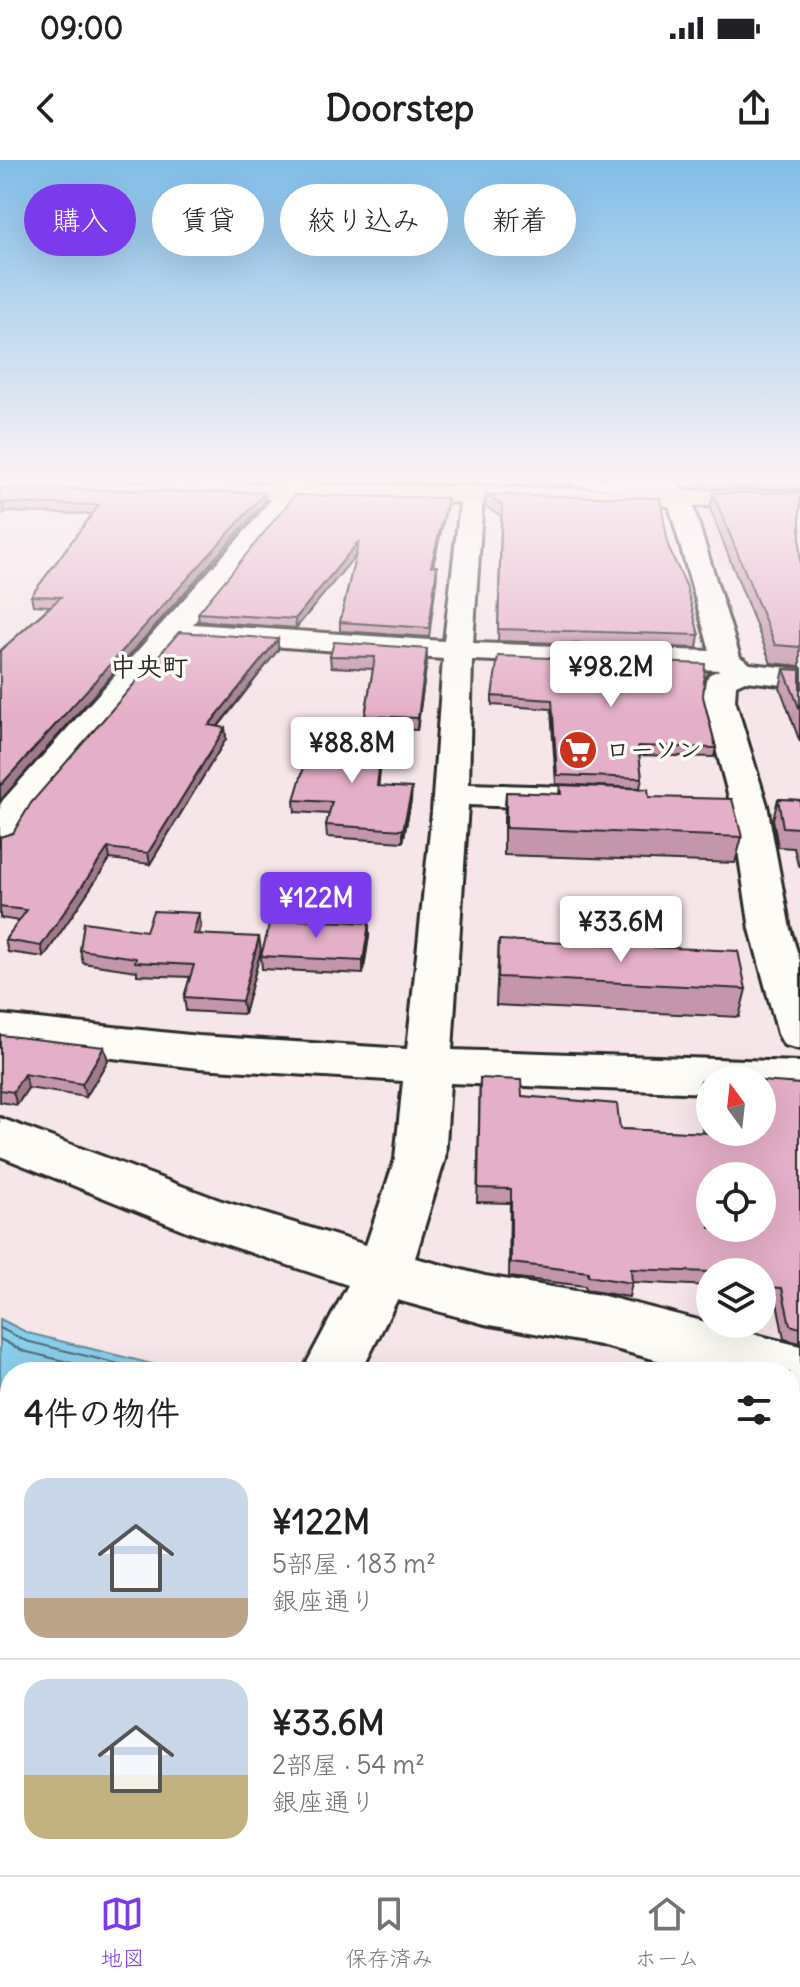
<!DOCTYPE html>
<html lang="ja">
<head>
<meta charset="utf-8">
<style>
  body { margin:0; font-family:Delius,"Klee One",sans-serif; background:#f2f2f2; color:#202124; height:100vh; display:flex; flex-direction:column; font-size:30px; white-space:nowrap }
  * { box-sizing:border-box; margin:0 }
  p { font-size:26px; color:#757577 }
  .icon { flex:none; width:44px; height:44px; fill:none; stroke:currentColor; stroke-width:2; stroke-linecap:round; stroke-linejoin:round }
  .map { position:relative; flex:1; overflow:hidden }
  .side { position:absolute; left:0px; top:1202px; width:800px; height:514px; display:flex; flex-direction:column; background:#fff; border-radius:32px 32px 0 0; box-shadow:0 8px 32px #0002 }
  .side>* { flex:none }
  .hud { position:absolute; left:24px; top:24px; width:752px; height:72px; display:flex; gap:16px }
  .needle { width:52px; rotate:345deg }
  .tools { position:absolute; left:696px; top:906px; display:grid; gap:16px }
  .tools a { display:grid; place-items:center; width:80px; height:80px; border-radius:50%; background:#fff; box-shadow:0 8px 32px #0002; font-size:40px }
  .price { position:absolute; translate:-50% -68px; padding:0 18px; border-radius:8px; background:#fff; color:#222; font-size:26px; line-height:52px; filter:drop-shadow(0 2px 4px #0008) }
  .price::after { content:''; position:absolute; left:50%; top:48px; width:24px; height:18px; margin-left:-12px; background:inherit; clip-path:polygon(0 0,100% 0,50% 100%) }
  .price.selected { background:#7c3aed; color:#fff }
  ul { padding:0; list-style:none }
  li { display:flex; align-items:center; gap:24px; height:200px; padding:0 24px }
  li+li { border-top:2px solid #e0e0e0 }
  li span { display:grid; place-items:center; flex:none; width:224px; height:160px; border-radius:24px; color:#555 }
  li>.icon { margin-inline-start:auto }
  span .icon { width:96px; height:96px; fill:#fffc; stroke-width:1 }
  li b { font-size:34px }
  h2 { display:flex; justify-content:space-between; align-items:center; height:96px; padding:0 24px; font-size:34px }
  .chip { padding:0 28px; border-radius:36px; background:#fff; box-shadow:0 8px 32px #0002; font-size:28px; line-height:72px }
  .chip.selected { background:#7c3aed; color:#fff }
  .status { display:flex; justify-content:space-between; align-items:center; height:56px; padding:0 40px; background:#fff; direction:ltr }
  .status svg { height:22px; fill:currentColor }
  header { display:flex; justify-content:space-between; align-items:center; height:104px; padding:0 24px; background:#fff; font-size:36px; font-weight:700 }
  .tabs { display:flex; justify-content:space-around; align-items:center; height:112px; border-top:2px solid #e0e0e0; background:#fff; font-size:22px; color:#757577 }
  .tabs a { display:grid; justify-items:center; gap:4px }
  .tabs .selected { color:#7c3aed }
  .map>svg:first-child { display:block }
  .built { fill:#f1d5df }
  .water { fill:#89ceea; stroke:#638d9e; stroke-width:2 }
  .lines { fill:none; stroke-linecap:round; stroke-linejoin:round }
  .shore { stroke:#516c77; stroke-width:2 }
  .minor-casing { stroke:#2b2b2b; stroke-width:6 }
  .major-casing { stroke:#2b2b2b; stroke-width:6 }
  .minor { fill:#fdfcf7; fill-rule:evenodd }
  .major { fill:#f8deab; fill-rule:evenodd }
  .wall { fill:#c496ac; stroke:#2b2b2b; stroke-width:2 }
  .shaded-wall { fill:#a07a8c; stroke:#2b2b2b; stroke-width:2 }
  .building { fill:#e4afc8; stroke:#2b2b2b; stroke-width:2; fill-rule:evenodd }
  .labels { text-anchor:middle; stroke-width:7; stroke-linejoin:round; paint-order:stroke }
  .far-poi-label { font-size:24px; font-weight:bold; fill:#2b2b2b; stroke:#fdfcf7; text-anchor:start }
  .far-neighbourhood-label { font-size:26px; font-weight:bold; fill:#2b2b2b; stroke:#fdfcf7 }
</style>
</head>
<body>
<div class="status"><b>09:00</b><svg viewBox="0 0 49 12"><path d="M0 12V9h3v3zM5 12V6h3v6zM10 12V3h3v9zM15 12V0h3v12zM26 1h20v11H26zM47 4h2v5h-2z"/></svg></div>
<header><svg class="icon" aria-label="back" viewBox="0 0 24 24"><path d="M15 5l-7 7 7 7"/></svg>Doorstep<svg class="icon" aria-label="share" viewBox="0 0 24 24"><path d="M12 15V3M7 8l5-5 5 5M5 13v7h14v-7"/></svg></header>
<div class="map">
<svg width="800" height="1715" viewBox="0 0 800 1715">
  <rect width="100%" height="100%" fill="#f6e5e9"/>
  <filter id="ink" filterUnits="userSpaceOnUse"><feTurbulence type="fractalNoise" baseFrequency=".0125" numOctaves="2"/><feDisplacementMap in="SourceGraphic" scale="16" xChannelSelector="R" yChannelSelector="G"/><feConvolveMatrix kernelMatrix="1 2 1 2 8 2 1 2 1" color-interpolation-filters="sRGB"/></filter>
  <g filter="url(#ink)">
    <!-- built -->
    <polygon class="built" points="676,319 800,319 800,409 722,407"/>
    <!-- water -->
    <g class="water">
      <polygon points="0,1159 28,1173 184,1212 10,1212 10,1341 0,1337"/>
      <polygon points="790,1348 800,1350 800,1669 790,1664"/>
    </g>
    <g class="lines">
      <!-- shore -->
      <g class="shore">
        <polyline points="0,1168 26,1181 151,1212"/>
        <polyline points="0,1179 23,1191 109,1212"/>
      </g>
      <!-- minor casing -->
      <g class="minor-casing">
        <g id="minor">
          <polygon points="282,319 304,319 300,332 193,464 444,481 461,335 464,330 480,330 483,335 473,483 710,491 668,342 656,332 576,326 565,319 659,319 676,323 691,340 740,497 750,504 800,509 800,527 745,521 736,525 735,540 767,645 790,769 800,801 800,889 784,885 778,874 750,769 731,645 703,540 706,520 710,514 720,510 472,500 469,624 566,627 578,631 584,638 578,645 566,649 468,645 452,890 800,902 800,936 762,934 762,920 710,920 710,933 450,923 445,999 415,1098 485,1116 600,1135 800,1186 800,1238 790,1236 790,1212 702,1212 600,1185 485,1164 397,1140 361,1212 302,1212 348,1125 189,1072 0,996 0,958 219,1040 366,1085 395,999 403,921 199,908 0,885 0,855 199,876 407,889 432,652 443,499 179,479 31,652 13,683 0,686 0,645 3,640 248,368 278,331"/>
          <polygon points="30,1706 110,1706 106,1715 27,1715"/>
          <polygon points="602,1706 705,1706 708,1715 606,1715"/>
        </g>
      </g>
      <!-- major casing -->
      <g class="major-casing">
        <polygon id="major" points="0,320 800,332 800,346 639,346 0,334"/>
      </g>
      <!-- minor -->
      <use href="#minor" class="minor"/>
      <!-- major -->
      <use href="#major" class="major"/>
    </g>
    <!-- wall -->
    <g class="wall">
      <polygon points="93,319 280,319 278,321"/>
      <polygon points="305,319 570,319 570,326 306,322"/>
      <polygon points="699,319 800,319 800,329 702,328"/>
      <polygon points="0,328 265,333 265,342 0,641 0,491 50,446 33,445 31,436 92,354 5,352 0,356"/>
      <polygon points="713,333 800,333 800,506 771,503 710,349"/>
      <polygon points="486,335 669,389 699,475 697,488 498,481 501,356 485,346"/>
      <polygon points="447,345 433,406 437,406 437,415 429,477 340,471 340,462 356,393 296,468 199,461 198,453"/>
      <polygon points="427,489 427,501 417,570 366,568 365,556 373,509 331,507 330,496"/>
      <polygon points="278,490 218,567 225,568 226,579 150,704 110,699 44,797 8,792 5,780 19,761 0,758 0,677 13,673"/>
      <polygon points="784,509 800,510 800,582 780,528"/>
      <polygon points="492,536 703,537 716,588 714,597 639,595 642,618 640,628 556,624 551,549 492,545"/>
      <polygon points="382,584 378,626 411,640 403,682 327,677 326,665 329,654 295,652 294,640"/>
      <polygon points="560,625 649,637 742,677 735,703 504,695 504,658 506,632 559,634"/>
      <polygon points="778,639 800,640 800,706 798,705 794,688 778,687 773,659"/>
      <polygon points="199,753 201,766 199,774 261,790 244,854 186,851 184,837 190,817 137,815 137,811 83,803 80,790 146,771"/>
      <polygon points="369,776 363,814 262,809 261,796"/>
      <polygon points="499,780 746,829 739,857 496,845"/>
      <polygon points="0,875 108,900 86,937 28,928 17,945 0,942"/>
      <polygon points="480,918 522,936 620,969 703,973 697,936 701,921 800,924 800,1183 784,1179 777,1142 762,1141 762,1112 710,1112 710,1126 632,1122 629,1137 586,1130 585,1126 509,1117 510,1043 477,1042"/>
      <polygon points="211,1706 324,1706 320,1715 225,1715 213,1708"/>
    </g>
    <!-- shaded-wall -->
    <g class="shaded-wall">
      <polygon points="265,333 265,342 0,641 0,626"/>
      <polygon points="448,338 447,345 431,415 431,406"/>
      <polygon points="3,343 5,352 0,356 0,345"/>
      <polygon points="359,381 360,390 296,468 295,459"/>
      <polygon points="278,479 278,490 210,576 209,565"/>
      <polygon points="427,489 427,501 417,570 418,558"/>
      <polygon points="225,568 226,579 150,704 148,693"/>
      <polygon points="382,584 382,595 377,638 377,626"/>
      <polygon points="412,628 411,640 403,682 403,670"/>
      <polygon points="108,688 110,699 44,797 41,786"/>
      <polygon points="199,753 201,766 195,787 193,774"/>
      <polygon points="369,763 369,776 363,814 363,801"/>
      <polygon points="259,777 261,790 244,854 242,841"/>
      <polygon points="104,887 108,900 86,937 82,924"/>
      <polygon points="24,914 28,928 17,945 13,932"/>
      <polygon points="10,1599 10,1620 0,1637 0,1616"/>
      <polygon points="5,1651 10,1656 10,1663 0,1680 0,1660"/>
      <polygon points="319,1706 324,1706 320,1715 316,1715"/>
    </g>
    <!-- building -->
    <g class="building">
      <polygon points="0,328 265,333 0,626 0,491 61,437 31,436 99,345 3,343 0,345"/>
      <polygon points="713,333 800,333 800,487 775,485"/>
      <polygon points="295,335 448,338 431,406 437,406 429,468 340,462 359,381 295,459 198,453"/>
      <polygon points="486,335 660,338 669,389 686,425 699,475 498,469 502,345"/>
      <polygon points="179,472 278,479 209,565 225,568 148,693 108,688 41,786 5,780 27,750 0,747 0,677 13,673 31,643"/>
      <polygon points="334,482 427,489 418,558 365,556 375,497 330,496"/>
      <polygon points="498,496 705,504 703,537 716,588 638,586 642,618 557,615 552,540 492,536"/>
      <polygon points="784,509 800,510 800,550"/>
      <polygon points="313,577 382,584 377,626 412,628 403,670 326,665 332,642 294,640"/>
      <polygon points="560,625 648,629 649,637 732,639 742,677 506,668 506,632 561,634"/>
      <polygon points="778,639 800,640 800,671 799,668 783,667"/>
      <polygon points="153,751 199,753 193,774 259,777 242,841 184,837 194,805 135,802 136,798 80,790 84,762 146,771"/>
      <polygon points="271,759 369,763 363,801 261,796"/>
      <polygon points="499,780 738,791 746,829 498,817"/>
      <polygon points="0,875 104,887 82,924 24,914 13,932 0,930"/>
      <polygon points="717,917 750,920 715,920"/>
      <path d="M 480,918 L 521,920 L 522,936 L 617,944 L 620,969 L 709,973 L 701,921 L 710,922 L 710,972 L 762,972 L 762,921 L 800,924 L 800,1168 L 790,1165 L 782,1128 L 762,1127 L 762,1112 L 710,1112 L 631,1109 L 632,1123 L 588,1116 L 588,1112 L 511,1103 L 511,1029 L 478,1028 ZM 710,1016 L 762,1016 L 762,1068 L 710,1068 Z"/>
      <polygon points="0,1516 10,1521 10,1599 0,1616"/>
      <polygon points="0,1647 5,1651 0,1660"/>
      <polygon points="219,1706 319,1706 316,1715 235,1715"/>
    </g>
  </g>
  <!-- sky -->
  <linearGradient id="sky" x2="0" y2="1"><stop stop-color="#82bee9"/><stop offset="0.57" stop-color="#fbf3f5"/><stop offset="1" stop-color="#fbf3f5" stop-opacity="0"/></linearGradient>
  <rect width="800" height="559" fill="url(#sky)"/>
  <!-- icons -->
  <defs>
    <g id="supermarket-disc" transform="scale(2)"><circle r="9.5" fill="#c8321e" stroke="#fdfcf7"/><path d="M-6-5.5h2.5l.6 2H6L4.5 2H-2.5L-4.4-4H-6ZM-1.5 3.2a1.3 1.3 0 1 0 .1 0ZM3 3.2a1.3 1.3 0 1 0 .1 0Z" fill="#fff"/></g>
  </defs>
  <g fill-rule="evenodd">
    <use href="#supermarket-disc" x="578" y="590"/>
  </g>
  <g class="labels">
    <!-- far-poi labels -->
    <g class="far-poi-label">
      <text x="606" y="598">ローソン</text>
    </g>
    <!-- far-neighbourhood labels -->
    <g class="far-neighbourhood-label">
      <text x="149" y="516">中央町</text>
    </g>
  </g>
</svg>
<div class="tools">
<a><svg class="needle" viewBox="-14 -14 28 28"><path d="M0-13l5 13h-10z" fill="#e53935"/><path d="M0 13l5-13h-10z" fill="#757577"/></svg></a>
<a><svg class="icon" aria-label="locate" viewBox="0 0 24 24"><circle cx="12" cy="12" r="6"/><path d="M12 2v4M12 18v4M2 12h4M18 12h4"/></svg></a>
<a><svg class="icon" aria-label="layers" viewBox="0 0 24 24"><path d="M12 4l9 5-9 5-9-5zM3 14l9 5 9-5"/></svg></a>
</div>
<b class="price" style="left:611px;top:549px">¥98.2M</b>
<b class="price" style="left:352px;top:625px">¥88.8M</b>
<b class="price selected" style="left:316px;top:780px">¥122M</b>
<b class="price" style="left:621px;top:804px">¥33.6M</b>
<div class="hud">
<a class="chip selected">購入</a>
<a class="chip">賃貸</a>
<a class="chip">絞り込み</a>
<a class="chip">新着</a>
</div>
<section class="side">
<h2>4件の物件<svg class="icon" aria-label="filters" viewBox="0 0 24 24"><path d="M4 7h16M4 17h16"/><circle cx="9" cy="7" r="2"/><circle cx="15" cy="17" r="2"/></svg></h2>
<ul>
<li><span style="background:linear-gradient(#c9d6e8 75%,#b9a48a 0)"><svg class="icon" aria-label="home" viewBox="0 0 24 24"><path d="M3 11l9-7 9 7M6 9v11h12V9"/></svg></span><div><b>¥122M</b><p>5部屋 · 183 m²</p><p>銀座通り</p></div></li>
<li><span style="background:linear-gradient(#c9d6e8 60%,#c2b280 0)"><svg class="icon" aria-label="home" viewBox="0 0 24 24"><path d="M3 11l9-7 9 7M6 9v11h12V9"/></svg></span><div><b>¥33.6M</b><p>2部屋 · 54 m²</p><p>銀座通り</p></div></li>
</ul>
</section>
</div>
<nav class="tabs">
<a class="selected"><svg class="icon" aria-label="map" viewBox="0 0 24 24"><path d="M3 6l6-2 6 2 6-2v14l-6 2-6-2-6 2zM9 4v14M15 6v14"/></svg>地図</a>
<a><svg class="icon" aria-label="saved" viewBox="0 0 24 24"><path d="M7 4h10v16l-5-4-5 4z"/></svg>保存済み</a>
<a><svg class="icon" aria-label="home" viewBox="0 0 24 24"><path d="M3 11l9-7 9 7M6 9v11h12V9"/></svg>ホーム</a>
</nav>
</body>
</html>
